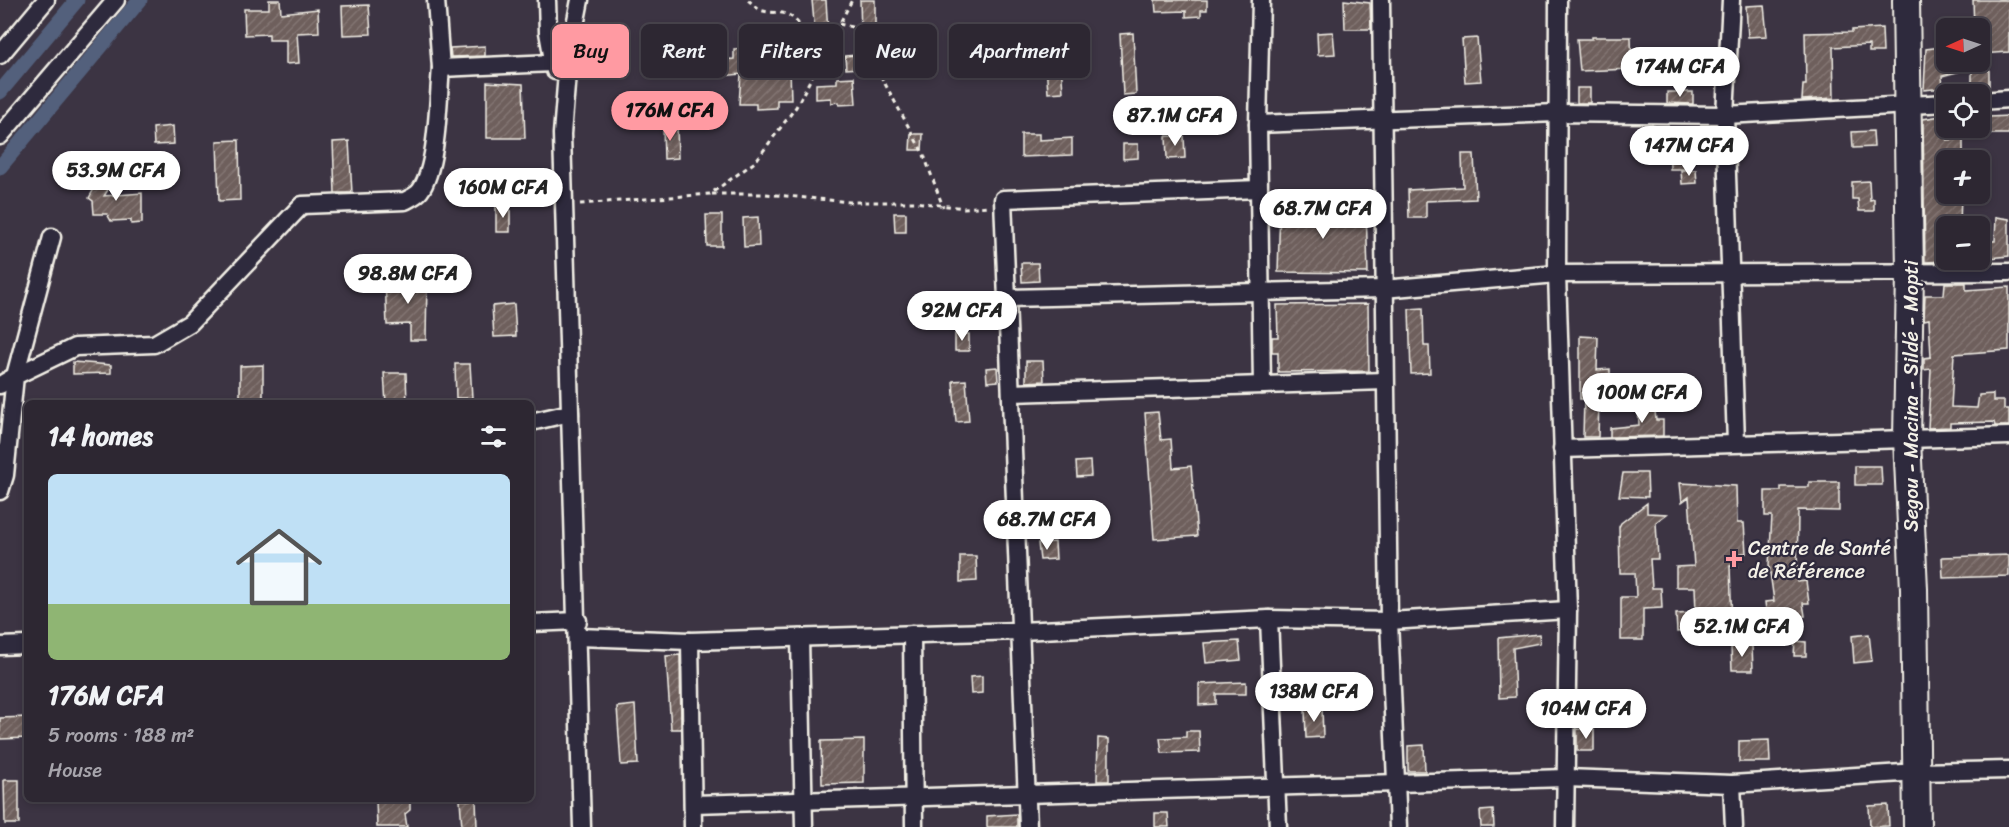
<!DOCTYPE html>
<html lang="en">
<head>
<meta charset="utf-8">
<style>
  body { margin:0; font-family:Sriracha,sans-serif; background:#352f3a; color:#f1f3f6; height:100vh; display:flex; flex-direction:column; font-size:22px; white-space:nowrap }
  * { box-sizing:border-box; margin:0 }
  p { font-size:20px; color:#a7a5ac }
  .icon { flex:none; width:33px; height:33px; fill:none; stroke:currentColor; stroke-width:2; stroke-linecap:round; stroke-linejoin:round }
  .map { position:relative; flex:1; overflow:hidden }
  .panel { position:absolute; left:24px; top:400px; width:510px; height:402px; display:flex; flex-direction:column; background:#2d2732; border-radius:9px; box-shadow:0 3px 9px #0003,0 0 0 2px #48444d }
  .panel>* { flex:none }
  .top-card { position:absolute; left:552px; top:24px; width:570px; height:54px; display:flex; gap:12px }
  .needle { width:39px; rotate:267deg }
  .tools { position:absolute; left:1936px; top:18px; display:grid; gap:12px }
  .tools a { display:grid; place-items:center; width:54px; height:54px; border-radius:9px; background:#2d2732; box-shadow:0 3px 9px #0003,0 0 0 2px #48444d; font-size:30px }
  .price { position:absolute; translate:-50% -51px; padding:0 14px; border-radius:21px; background:#fff; color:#222; font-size:20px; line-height:39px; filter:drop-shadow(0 2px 3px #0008) }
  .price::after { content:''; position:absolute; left:50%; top:36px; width:18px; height:14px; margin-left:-9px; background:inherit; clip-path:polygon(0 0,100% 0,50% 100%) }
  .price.selected { background:#ff9aa2; color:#111 }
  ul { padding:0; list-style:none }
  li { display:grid; align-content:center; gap:12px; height:318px; padding:0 24px }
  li+li { border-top:2px solid #48444d }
  li span { display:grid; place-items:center; height:186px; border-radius:9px; color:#555 }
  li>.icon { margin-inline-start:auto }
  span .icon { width:108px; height:108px; fill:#fffc; stroke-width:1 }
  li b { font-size:26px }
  h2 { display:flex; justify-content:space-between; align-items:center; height:72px; padding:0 24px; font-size:26px }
  .pill { padding:0 21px; border-radius:9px; background:#2d2732; box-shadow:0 3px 9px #0003,0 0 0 2px #48444d; font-size:21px; line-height:54px }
  .pill.selected { background:#ff9aa2; color:#111 }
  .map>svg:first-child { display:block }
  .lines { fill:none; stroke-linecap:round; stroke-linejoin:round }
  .canal { stroke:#52607c; stroke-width:15 }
  .building { fill:url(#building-hatch); stroke:#f4f1e8; stroke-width:1.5 }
  .street-casing { stroke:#f4f1e8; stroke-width:21 }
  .primary-casing { stroke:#f4f1e8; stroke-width:30 }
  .path { stroke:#f4f1e8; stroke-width:3; stroke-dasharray:4.5 4.5; stroke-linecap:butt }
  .street { stroke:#2f2a3d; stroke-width:16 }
  .primary { stroke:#2f2a3d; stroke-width:26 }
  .poi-dot { fill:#ff9aa2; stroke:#2f2a3d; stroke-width:2 }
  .labels { text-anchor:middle; stroke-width:4.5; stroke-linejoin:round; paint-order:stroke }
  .street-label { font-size:20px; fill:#f4f1e8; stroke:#2f2a3d }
  .poi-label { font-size:20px; fill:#f4f1e8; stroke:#2f2a3d; text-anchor:start }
</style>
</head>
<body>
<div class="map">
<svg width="2009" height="827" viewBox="0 0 2009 827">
  <defs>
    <pattern id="building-hatch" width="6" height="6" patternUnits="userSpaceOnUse" patternTransform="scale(1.5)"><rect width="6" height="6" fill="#6e5e5b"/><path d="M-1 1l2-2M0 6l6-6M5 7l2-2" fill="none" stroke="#837673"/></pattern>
  </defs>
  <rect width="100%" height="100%" fill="#3c3443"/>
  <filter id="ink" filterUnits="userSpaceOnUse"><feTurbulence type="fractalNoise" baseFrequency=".0167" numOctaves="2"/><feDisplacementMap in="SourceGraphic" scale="12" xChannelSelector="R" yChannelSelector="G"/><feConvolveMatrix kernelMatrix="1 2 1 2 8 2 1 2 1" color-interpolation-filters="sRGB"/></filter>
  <g filter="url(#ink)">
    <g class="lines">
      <!-- canal -->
      <g class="canal">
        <polyline points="0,92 77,0"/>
        <polyline points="0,167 140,0"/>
      </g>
    </g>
    <!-- building -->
    <g class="building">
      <polygon points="269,0 280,0 281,13 318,9 319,32 297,33 299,63 286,64 286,40 269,40 269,34 245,35 244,9 269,9"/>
      <polygon points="812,0 826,0 828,33 815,34"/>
      <polygon points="860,0 875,0 875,32 861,34"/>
      <polygon points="1155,0 1207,0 1207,10 1201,10 1201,16 1186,17 1186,11 1156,12"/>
      <polygon points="1344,0 1370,3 1371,29 1345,29"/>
      <polygon points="1973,0 2009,0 2009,52 1980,54 1980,28 1974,28"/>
      <polygon points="369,5 371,34 343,35 342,6"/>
      <polygon points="1764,5 1767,36 1748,37 1746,6"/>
      <polygon points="1882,28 1883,52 1869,52 1869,45 1833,47 1834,98 1802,100 1803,85 1806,85 1805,33 1852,32 1852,30"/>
      <polygon points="1333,32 1335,54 1318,55 1317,33"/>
      <polygon points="1133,33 1136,94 1123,95 1120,34"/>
      <polygon points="1592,37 1631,37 1632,69 1580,71 1577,39 1592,39"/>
      <polygon points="789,38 791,100 777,100 777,108 756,109 756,104 739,104 741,74 703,78 702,61 734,59 734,49 766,48 766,39"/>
      <polygon points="1477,38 1481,81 1465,82 1462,39"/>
      <polygon points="485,46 485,56 451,57 450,48"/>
      <polygon points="1941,47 1941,62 1989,62 1989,86 1972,84 1972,68 1942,76 1943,88 1924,90 1926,49"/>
      <polygon points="858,55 859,68 846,69 845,56"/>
      <polygon points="1693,58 1709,58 1709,83 1694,83"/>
      <polygon points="1061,64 1063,92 1048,93 1046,65"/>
      <polygon points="854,77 856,104 839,105 839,102 831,103 831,98 816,99 816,84 837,83 837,78"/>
      <polygon points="487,82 523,84 525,138 487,138"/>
      <rect x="1577" y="88" width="13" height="15"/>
      <polygon points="1667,92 1693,92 1693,104 1667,103"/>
      <polygon points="699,97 700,112 670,115 669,101"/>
      <polygon points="1947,115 1947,140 1963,139 1963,160 1947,160 1947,194 1961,194 1960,226 1947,226 1947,261 1925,262 1923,119"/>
      <polygon points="2009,116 2009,134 1989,134 1989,117"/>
      <polygon points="173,126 174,144 154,145 153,128"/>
      <polygon points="677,126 678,158 664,159 663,127"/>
      <polygon points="1873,131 1874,147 1853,148 1852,132"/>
      <polygon points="911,134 923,134 922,150 910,150"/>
      <polygon points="1021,134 1039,134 1039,140 1072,138 1072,155 1021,157"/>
      <polygon points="1166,136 1184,136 1185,158 1167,159"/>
      <polygon points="1688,137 1688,169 1670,169 1669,138"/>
      <polygon points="239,140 240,200 219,201 217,141"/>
      <polygon points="349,141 352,193 335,193 333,142"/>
      <polygon points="1123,144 1138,144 1138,158 1123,159"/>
      <polygon points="1462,154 1474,154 1476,199 1426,201 1426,218 1409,218 1408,190 1463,187"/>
      <polygon points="105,169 117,176 104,196 142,193 142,223 131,224 131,220 111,221 107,214 94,214 93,201 89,198"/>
      <polygon points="1681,170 1696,170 1697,183 1682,184"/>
      <polygon points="1869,181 1870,200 1874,199 1874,211 1859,211 1858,199 1852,199 1852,182"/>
      <rect x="496" y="205" width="14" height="27"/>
      <polygon points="1280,206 1366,208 1368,273 1278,272"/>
      <polygon points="894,213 906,213 906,232 895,232"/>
      <polygon points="706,215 722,215 722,246 707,246"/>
      <polygon points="758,217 759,246 744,247 743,218"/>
      <polygon points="1996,217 2009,219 2009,256 1980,259 1980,241 1995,241"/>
      <polygon points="1021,263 1038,263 1039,281 1022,282"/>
      <polygon points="401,278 427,280 426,340 410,340 410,324 387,325 385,280"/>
      <polygon points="1945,283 1966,283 1966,290 2009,287 2009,350 1954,354 1951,407 1977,408 1979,395 1993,394 1993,401 2004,401 2004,409 2009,409 2009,426 1995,426 1994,422 1950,423 1950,427 1928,428 1931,369 1924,370 1924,358 1931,357 1929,319 1924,320 1925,295 1944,295"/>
      <polygon points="514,304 516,336 494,337 492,306"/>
      <polygon points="1368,304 1369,371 1278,372 1278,352 1272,352 1272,337 1278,337 1277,305"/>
      <polygon points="1423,308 1424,346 1429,346 1430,373 1411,374 1409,309"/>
      <rect x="955" y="334" width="14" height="17"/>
      <polygon points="1580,336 1598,337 1597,370 1610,369 1610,399 1599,399 1598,437 1583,437 1584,399 1580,399"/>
      <polygon points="1026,361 1043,361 1044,381 1026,382"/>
      <polygon points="73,362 111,365 111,373 73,374"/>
      <polygon points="455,364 470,364 472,398 456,398"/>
      <polygon points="263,365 263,399 240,402 240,366"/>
      <polygon points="997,367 998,381 987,382 986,368"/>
      <polygon points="384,373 406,373 407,404 386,404"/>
      <polygon points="966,380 969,421 956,422 953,381"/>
      <polygon points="1654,402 1656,420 1663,420 1663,436 1610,437 1610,428 1639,425 1638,405"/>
      <polygon points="1158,412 1161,440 1171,439 1173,468 1191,466 1197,536 1154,539 1145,413"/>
      <polygon points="1090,461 1091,476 1077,477 1076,462"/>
      <polygon points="1855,466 1881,466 1882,485 1855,485"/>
      <polygon points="1623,473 1647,473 1648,497 1619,496"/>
      <polygon points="1809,482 1839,482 1839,511 1798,510 1797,582 1806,581 1809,603 1803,603 1805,616 1767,619 1765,602 1774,601 1769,565 1772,516 1765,516 1765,491 1781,491 1781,487 1809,487"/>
      <polygon points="1680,483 1736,486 1737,523 1744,523 1746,553 1736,554 1737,566 1730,566 1732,626 1677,632 1676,614 1696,613 1695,587 1676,587 1676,567 1694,566 1689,497 1682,502"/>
      <polygon points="1647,503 1647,513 1667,514 1656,522 1658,559 1650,559 1652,588 1661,588 1662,608 1643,609 1643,640 1621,640 1621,597 1636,597 1635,573 1620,573 1619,527 1621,523"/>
      <polygon points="1055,542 1056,559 1040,560 1038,543"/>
      <polygon points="2009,555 2009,576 1943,578 1942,557"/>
      <polygon points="960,556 976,556 977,581 960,582"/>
      <polygon points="1539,634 1540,643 1513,648 1515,697 1499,698 1498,638"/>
      <polygon points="1869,634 1872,661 1854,663 1852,636"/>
      <polygon points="1239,641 1241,660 1206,663 1204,643"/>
      <polygon points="1795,641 1806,642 1806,656 1794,656"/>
      <polygon points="1752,646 1753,670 1732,670 1731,647"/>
      <polygon points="680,655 681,729 671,729 666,656"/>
      <polygon points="982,676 982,693 971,694 970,677"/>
      <polygon points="1246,682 1246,694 1216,694 1216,704 1199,705 1199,684"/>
      <polygon points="635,705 638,764 621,765 617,707"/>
      <polygon points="1305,708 1322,708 1323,737 1306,738"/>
      <polygon points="27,717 27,738 0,739 0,718"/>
      <rect x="1577" y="729" width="17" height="22"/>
      <polygon points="1186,731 1199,731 1200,752 1162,753 1160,738 1186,737"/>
      <polygon points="1098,738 1109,739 1109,781 1097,781"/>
      <polygon points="864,740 864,783 822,784 821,741"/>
      <polygon points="1769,740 1770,762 1739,762 1739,741"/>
      <polygon points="1424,745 1425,771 1408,771 1408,746"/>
      <polygon points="4,780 19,780 19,824 5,824"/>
      <polygon points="376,800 410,800 410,810 405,814 407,827 377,827"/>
      <polygon points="460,800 476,800 477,827 462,827"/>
      <polygon points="1888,805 1889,826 1870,827 1869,806"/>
      <polygon points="1493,810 1494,827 1481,827 1480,811"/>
      <polygon points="1155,813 1168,813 1169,827 1155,827"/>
      <polygon points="1017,814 1017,827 987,827 987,816"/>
    </g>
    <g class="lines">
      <!-- street casing -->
      <g class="street-casing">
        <g id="street">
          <polyline points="436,0 441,68"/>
          <polyline points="547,0 548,32 555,71"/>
          <polyline points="580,0 568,61 562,134 582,827"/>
          <polyline points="1261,0 1258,124 1262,385"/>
          <polyline points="1381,0 1389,621 1398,827"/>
          <polyline points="1558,0 1557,274 1568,610 1565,827"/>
          <polyline points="1731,0 1725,115 1736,443"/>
          <polyline points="0,55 46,0"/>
          <polyline points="1980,101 2009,99"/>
          <polyline points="1258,124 1557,113 1725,115 1947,103"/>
          <polyline points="0,136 116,0"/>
          <polyline points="1007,298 1383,289 1557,274 2009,272"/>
          <polyline points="0,385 15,376 52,237"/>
          <polyline points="1011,393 1385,381"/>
          <polyline points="531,422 570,413"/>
          <polyline points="1562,449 2009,436"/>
          <path d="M 0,491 L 5,475 L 15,376 L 75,347 L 154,344 L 190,323 L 302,205 L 405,201 C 410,198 416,196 420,191 C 438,167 438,98 441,68 L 553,63"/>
          <polyline points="1269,619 1278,827"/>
          <polyline points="531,623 578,621"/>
          <polyline points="912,634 914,827"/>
          <polyline points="578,637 690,641 1020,631 1269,619 1389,621 1568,610"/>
          <polyline points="800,638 804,827"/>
          <polyline points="690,641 693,827"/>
          <polyline points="0,646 27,645"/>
          <polyline points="1732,784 1734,827"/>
          <polyline points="693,804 1566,778 1732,784 1918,772 2009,770"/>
          <polyline points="1028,827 1003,199 1259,189"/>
        </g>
      </g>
      <!-- primary casing -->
      <g class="primary-casing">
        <polyline id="primary" points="1906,0 1910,273 1907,439 1914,589 1917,827"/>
      </g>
      <!-- path -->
      <g class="path">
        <path d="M 748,0 C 752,3 756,8 760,10 C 777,16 784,7 798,23 L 801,64 L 814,71"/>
        <polyline points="839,24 856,28 864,36 878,71 924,155 943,207"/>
        <polyline points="712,194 765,194 850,202 915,202 964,208 989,206"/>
        <polyline points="580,204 710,194 755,162 796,107 852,0"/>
      </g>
      <!-- street -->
      <use href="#street" class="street"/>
      <!-- primary -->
      <use href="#primary" class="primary"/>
    </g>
  </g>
  <!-- markers -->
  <path class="poi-dot" d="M1731 550h6v6h6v6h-6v6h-6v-6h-6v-6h6z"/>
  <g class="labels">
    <!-- street labels -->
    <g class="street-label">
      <text transform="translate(1911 396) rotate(-90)" y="7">Segou - Macina - Sildé - Mopti</text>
    </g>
    <!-- poi labels -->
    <g class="poi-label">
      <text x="1748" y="555">Centre de Santé<tspan x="1748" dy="23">de Référence</tspan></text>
    </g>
  </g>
</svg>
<div class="tools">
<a><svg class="needle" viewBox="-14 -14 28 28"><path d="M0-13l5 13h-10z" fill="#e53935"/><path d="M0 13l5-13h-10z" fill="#a7a5ac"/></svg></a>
<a><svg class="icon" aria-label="locate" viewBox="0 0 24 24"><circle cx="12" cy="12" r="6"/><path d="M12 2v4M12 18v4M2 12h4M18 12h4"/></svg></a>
<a>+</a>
<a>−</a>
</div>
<b class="price" style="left:1680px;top:98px">174M CFA</b>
<b class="price selected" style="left:670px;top:142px">176M CFA</b>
<b class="price" style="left:1175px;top:147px">87.1M CFA</b>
<b class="price" style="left:1689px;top:177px">147M CFA</b>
<b class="price" style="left:116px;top:202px">53.9M CFA</b>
<b class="price" style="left:503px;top:219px">160M CFA</b>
<b class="price" style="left:1323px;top:240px">68.7M CFA</b>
<b class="price" style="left:408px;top:305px">98.8M CFA</b>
<b class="price" style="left:962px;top:342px">92M CFA</b>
<b class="price" style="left:1642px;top:424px">100M CFA</b>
<b class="price" style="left:1047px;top:551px">68.7M CFA</b>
<b class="price" style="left:1742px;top:658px">52.1M CFA</b>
<b class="price" style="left:1314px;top:723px">138M CFA</b>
<b class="price" style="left:1586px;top:740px">104M CFA</b>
<div class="top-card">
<a class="pill selected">Buy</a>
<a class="pill">Rent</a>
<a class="pill">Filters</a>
<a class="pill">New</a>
<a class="pill">Apartment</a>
</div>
<section class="panel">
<h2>14 homes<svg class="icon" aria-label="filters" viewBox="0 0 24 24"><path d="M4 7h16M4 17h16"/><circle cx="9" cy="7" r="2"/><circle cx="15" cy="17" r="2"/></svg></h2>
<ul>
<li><span style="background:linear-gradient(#bfe0f5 70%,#8fb573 0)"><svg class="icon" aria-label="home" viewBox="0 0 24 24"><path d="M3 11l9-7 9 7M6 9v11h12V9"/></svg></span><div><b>176M CFA</b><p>5 rooms · 188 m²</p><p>House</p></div></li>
</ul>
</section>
</div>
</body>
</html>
